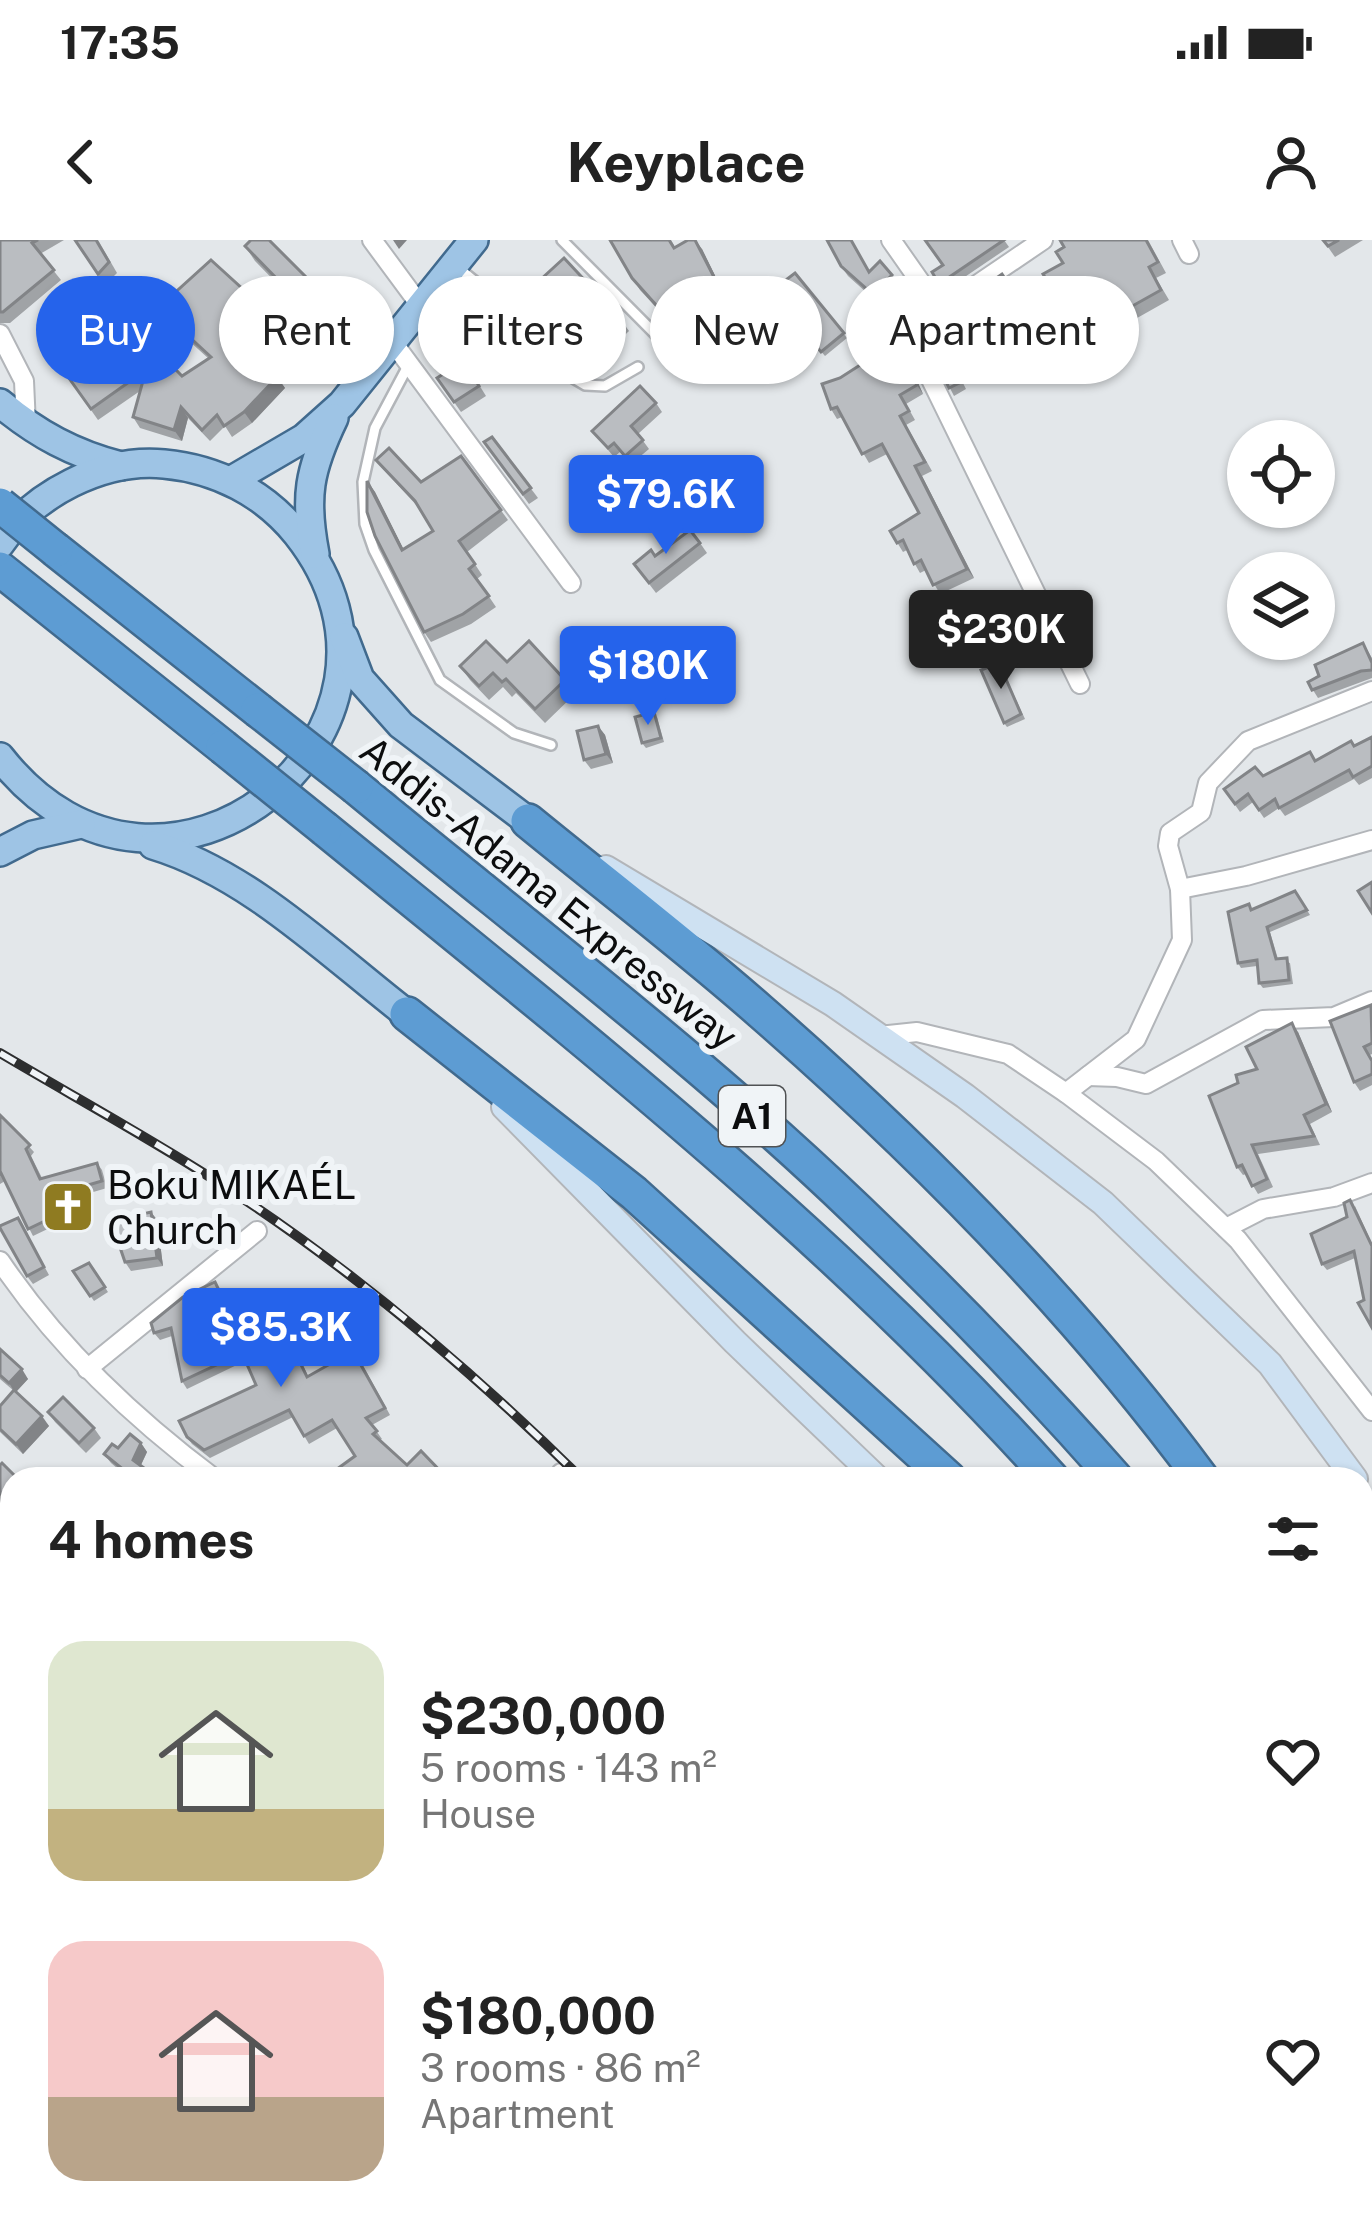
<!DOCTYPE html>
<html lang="en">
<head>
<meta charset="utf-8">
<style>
  body { margin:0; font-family:"Public Sans",sans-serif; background:#f2f2f2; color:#222; height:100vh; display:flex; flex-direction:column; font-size:45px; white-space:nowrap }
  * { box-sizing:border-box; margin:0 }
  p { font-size:39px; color:#767676 }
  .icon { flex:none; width:66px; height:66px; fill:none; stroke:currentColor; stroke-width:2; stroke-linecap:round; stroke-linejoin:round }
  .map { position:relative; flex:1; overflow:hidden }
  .sheet { position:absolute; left:0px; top:1227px; width:1374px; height:771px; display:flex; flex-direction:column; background:#fff; border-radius:36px 36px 0 0; box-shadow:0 3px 9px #0004 }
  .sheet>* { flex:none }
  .banner { position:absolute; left:36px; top:36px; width:1302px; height:108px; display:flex; gap:24px }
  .buttons { position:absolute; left:1227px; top:180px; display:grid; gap:24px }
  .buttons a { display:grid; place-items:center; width:108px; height:108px; border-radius:50%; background:#fff; box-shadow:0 3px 9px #0004; font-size:60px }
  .price { position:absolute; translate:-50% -102px; padding:0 27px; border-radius:12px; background:#2563eb; color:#fff; font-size:39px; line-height:78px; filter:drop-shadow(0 3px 6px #0008) }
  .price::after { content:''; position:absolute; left:50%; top:72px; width:36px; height:27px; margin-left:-18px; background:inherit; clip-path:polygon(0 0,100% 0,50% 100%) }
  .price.current { background:#222; color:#fff }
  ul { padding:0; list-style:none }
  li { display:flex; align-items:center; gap:36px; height:300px; padding:0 48px }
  li span { display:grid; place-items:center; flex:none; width:336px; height:240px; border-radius:36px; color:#555 }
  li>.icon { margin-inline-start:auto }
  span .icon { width:144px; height:144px; fill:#fffc; stroke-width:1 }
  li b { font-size:51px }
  h2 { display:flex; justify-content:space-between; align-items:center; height:144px; padding:0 48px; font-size:51px }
  .pill { padding:0 42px; border-radius:54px; background:#fff; box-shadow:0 3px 9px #0004; font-size:42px; line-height:108px }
  .pill.current { background:#2563eb; color:#fff }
  .status { display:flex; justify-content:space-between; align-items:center; height:84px; padding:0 60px; background:#fff; direction:ltr }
  .status svg { height:33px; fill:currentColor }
  header { display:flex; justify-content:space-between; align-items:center; height:156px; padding:0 48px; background:#fff; font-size:54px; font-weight:700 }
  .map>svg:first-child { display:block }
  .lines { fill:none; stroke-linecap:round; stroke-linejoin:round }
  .lane-casing { stroke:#b2b5b9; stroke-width:14 }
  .street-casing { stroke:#b2b5b9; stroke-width:22 }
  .secondary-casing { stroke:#b2b5b9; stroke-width:28 }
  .primary-casing { stroke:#416a8e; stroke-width:32 }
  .highway-casing { stroke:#416a8e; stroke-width:38 }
  .lane { stroke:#fff; stroke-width:9 }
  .street { stroke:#fff; stroke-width:18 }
  .secondary { stroke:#cee1f2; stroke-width:24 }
  .primary { stroke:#9ec4e5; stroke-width:27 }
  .highway { stroke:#5d9cd3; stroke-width:33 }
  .rail-casing { stroke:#2d2e2f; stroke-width:10 }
  .rail { stroke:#f0f4f7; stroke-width:6; stroke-dasharray:18; stroke-linecap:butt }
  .highway-bridge-casing { stroke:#416a8e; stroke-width:38; stroke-linecap:butt }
  .highway-bridge { stroke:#5d9cd3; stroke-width:33 }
  .wall { fill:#a0a3a6 }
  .shaded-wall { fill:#828487 }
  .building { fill:#babdc1; stroke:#828487; stroke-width:3 }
  .labels { text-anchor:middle; stroke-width:12; stroke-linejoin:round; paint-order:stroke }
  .shield { fill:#f0f4f7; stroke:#505254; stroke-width:3 }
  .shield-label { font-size:36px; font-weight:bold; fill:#0c0d0e }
  .street-label { font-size:39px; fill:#0c0d0e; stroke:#f0f4f7 }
  .poi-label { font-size:39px; fill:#0c0d0e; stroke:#f0f4f7; text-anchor:start }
</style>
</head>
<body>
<div class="status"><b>17:35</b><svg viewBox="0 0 49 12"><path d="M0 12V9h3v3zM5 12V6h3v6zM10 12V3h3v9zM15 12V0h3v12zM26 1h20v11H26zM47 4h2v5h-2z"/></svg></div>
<header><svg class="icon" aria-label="back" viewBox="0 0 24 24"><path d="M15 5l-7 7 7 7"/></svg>Keyplace<svg class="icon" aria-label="person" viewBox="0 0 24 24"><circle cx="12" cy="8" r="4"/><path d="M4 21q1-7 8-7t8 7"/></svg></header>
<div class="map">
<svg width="1372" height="1996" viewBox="0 0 1372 1996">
  <rect width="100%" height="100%" fill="#e3e7ea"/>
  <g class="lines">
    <!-- lane casing -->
    <g class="lane-casing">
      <g id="lane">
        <polyline points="562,0 676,115"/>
        <polyline points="457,27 530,86 563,132 585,145 605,146 638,127"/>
        <polyline points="409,124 375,188 363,242 365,284 374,310 440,440 514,493 551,505"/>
      </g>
    </g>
    <!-- street casing -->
    <g class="street-casing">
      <g id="street">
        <polyline points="372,0 420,65"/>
        <polyline points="891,0 940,70 1043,0"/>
        <polyline points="1182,0 1189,14"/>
        <polyline points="940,70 919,115 1080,444"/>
        <polyline points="0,94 24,141 26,185"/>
        <polyline points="392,101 571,343"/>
        <polyline points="1180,649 1246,636 1372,600"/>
        <polyline points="879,796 917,792 1008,814 1066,853 1136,799 1182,700 1180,649 1168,606 1170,593 1201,572 1208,543 1248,501 1372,451"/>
        <polyline points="1088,836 1117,837 1146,844 1263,780 1334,777 1372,761"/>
        <polyline points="1066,853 1156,921 1238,1000 1372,1171"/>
        <polyline points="1226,988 1263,969 1334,957 1372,943"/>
        <path d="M 0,1021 C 58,1107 132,1177 215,1239"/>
        <polyline points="87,1129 257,991"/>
        <polyline points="561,1239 561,1233"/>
        <polyline points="0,1591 12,1578"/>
        <polyline points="252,1996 275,1986"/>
      </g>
    </g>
    <!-- secondary casing -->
    <g class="secondary-casing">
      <g id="secondary">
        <polyline points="606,628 833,764 965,856 1103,963 1270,1124 1355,1239"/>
        <polyline points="504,867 735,1102 878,1239"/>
        <polyline points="1362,1771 1372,1782"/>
      </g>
    </g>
    <!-- primary casing -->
    <g class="primary-casing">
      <g id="primary">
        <path d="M 0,163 C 37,194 74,214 121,226"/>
        <polyline points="232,240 304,198 342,164 474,0"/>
        <path d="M 0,304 C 33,254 103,218 164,224 C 217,229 264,253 297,294 C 451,488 164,726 0,517"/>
        <path d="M 315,314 C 304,257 309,230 334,178"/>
        <polyline points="344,397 360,439 401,485 528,581"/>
        <path d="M 153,605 C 249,634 328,713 407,774"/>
        <polyline points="0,612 33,595 81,584"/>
      </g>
    </g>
    <!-- highway casing -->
    <g class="highway-casing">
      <g id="highway">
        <polyline points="56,310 258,470"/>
        <polyline points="0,329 223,507"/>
        <path d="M 356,547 C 524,686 700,819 857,970 C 947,1056 1034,1146 1116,1239"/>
        <path d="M 528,581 C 605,644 685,705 760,771 C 922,912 1074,1066 1202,1239"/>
        <path d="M 325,589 C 578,795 834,996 1052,1239"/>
        <polyline points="407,774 634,953 949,1239"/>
        <polyline points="1362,1464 1372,1480"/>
        <polyline points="1362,1539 1372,1552"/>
        <polyline points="1362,1619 1372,1632"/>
        <polyline points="1362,1659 1372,1672"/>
      </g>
    </g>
    <!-- lane -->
    <use href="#lane" class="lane"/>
    <!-- street -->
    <use href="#street" class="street"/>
    <!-- secondary -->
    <use href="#secondary" class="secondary"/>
    <!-- primary -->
    <use href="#primary" class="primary"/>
    <!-- highway -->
    <use href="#highway" class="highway"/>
    <!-- rail casing -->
    <g class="rail-casing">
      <g id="rail">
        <path d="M 0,813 C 71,855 144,895 213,939 C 348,1025 468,1127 582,1239"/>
        <polyline points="1105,1986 1109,1996"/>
      </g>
    </g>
    <!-- rail -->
    <use href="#rail" class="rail"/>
    <!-- highway-bridge casing -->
    <g class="highway-bridge-casing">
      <g id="highway-bridge">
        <polyline points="0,265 56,310"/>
        <polyline points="258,470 356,547"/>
        <polyline points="223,507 325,589"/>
      </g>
    </g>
    <!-- highway-bridge -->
    <use href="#highway-bridge" class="highway-bridge"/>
  </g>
  <!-- wall -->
  <g class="wall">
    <polygon points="0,0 64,0 40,14 61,40 10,83 0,83"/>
    <polygon points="75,0 98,0 117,33 105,45"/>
    <polygon points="610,0 671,0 675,7 702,9 725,56 694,72 686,61 666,78 640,50"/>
    <polygon points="1004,0 1009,7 944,51 932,32"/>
    <polygon points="1148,0 1166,33 1156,38 1169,60 1084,108 1072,88 1048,103 1034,82 980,113 976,107 1027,72 1063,23 1064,7"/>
    <polygon points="1323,0 1363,0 1335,17"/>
    <polygon points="245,6 335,66 345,80 329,97 255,21"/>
    <polygon points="841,26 892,35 899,44 891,51 918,84 906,116 923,154 906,164 915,180 906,185 932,231 922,236 974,338 940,354 926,330 920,333 907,310 903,312 890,291 919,273 887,214 869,223 842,177 837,179 831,169 840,138 871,118 882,88 867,69 876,61 848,36"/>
    <polygon points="795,33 847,98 825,116 770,52"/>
    <polygon points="539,41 619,77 629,91 604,115 549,55"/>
    <polygon points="158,68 274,82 249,111 277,137 285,148 252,183 232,197 225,186 210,201 188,178 182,201 140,188 133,177 140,151 98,180 51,113 91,102 182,136 209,119 165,79"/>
    <polygon points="929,107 973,118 978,125 960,137 966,149 954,156"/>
    <polygon points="464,121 486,156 461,172 437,138"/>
    <polygon points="656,163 662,172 638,194 649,209 631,224 620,212 614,217 592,191"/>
    <polygon points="492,197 538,258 529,264 484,202"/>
    <polygon points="461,216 508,280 467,312 482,335 477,339 496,367 471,384 431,402 424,392 367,241 375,252 403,309 433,291 419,268 384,230 376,220 421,242"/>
    <polygon points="679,228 695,254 669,269 652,243"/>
    <polygon points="591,254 608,281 592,291 574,264"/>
    <polygon points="700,303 707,313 656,353 634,324"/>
    <polygon points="1363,403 1372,418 1372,438 1318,458 1308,442"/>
    <polygon points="507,422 565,440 575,454 545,483 516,453 512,457 503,447 489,460 470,440 460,426"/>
    <polygon points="999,423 1025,479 1007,487 1004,483"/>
    <polygon points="657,477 664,502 646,508 642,503"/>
    <polygon points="598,486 605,495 613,523 591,529 584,520"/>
    <polygon points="1372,497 1372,538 1359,545 1354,539 1285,576 1279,568 1264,578 1253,562 1240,572 1224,549 1263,536 1316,521"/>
    <polygon points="1295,651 1310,675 1270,692 1278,719 1290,723 1293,744 1263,748 1259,743 1257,726 1241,728 1238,723"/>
    <polygon points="1372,766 1372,814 1370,815 1372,819 1372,845 1360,851 1354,842"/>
    <polygon points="1298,792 1332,872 1310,884 1320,905 1258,914 1273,947 1258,954 1246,934 1243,935 1237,927 1238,843 1257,829"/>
    <polygon points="0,875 34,912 31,916 42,938 97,923 102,930 107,948 76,957 83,972 33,996 5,941 0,944"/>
    <polygon points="1355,966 1372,1004 1372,1087 1358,1063 1364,1060 1355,1018 1327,1030 1322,1024"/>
    <polygon points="151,972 157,980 163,1026 131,1031 125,1022"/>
    <polygon points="18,978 49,1035 33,1044 27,1036"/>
    <polygon points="89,1023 108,1052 94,1061 73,1031"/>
    <polygon points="221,1050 233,1078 250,1080 268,1117 297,1113 308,1136 359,1118 390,1175 372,1185 382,1199 380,1200 407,1225 448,1239 355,1216 337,1188 309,1204 293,1177 210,1218 192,1204 187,1197 256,1145 245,1121 187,1149 182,1141 172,1096 160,1100 154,1093"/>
    <polygon points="0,1109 28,1139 16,1152 49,1186 23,1214 0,1192 0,1166 14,1151 0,1139"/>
    <polygon points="48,1172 94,1188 101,1198 86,1213 55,1182"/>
    <polygon points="141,1203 147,1212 141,1225 159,1239 130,1239 111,1223 104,1214 118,1208"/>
    <polygon points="0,1225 12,1239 12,1352 0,1341"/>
    <polygon points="12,1507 12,1550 0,1561 0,1517"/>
    <polygon points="0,1642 12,1655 12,1682 0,1690"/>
    <polygon points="0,1757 12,1769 12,1829 7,1818 0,1823"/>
    <polygon points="0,1962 12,1986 25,1986 30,1995 8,1996 3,1987 0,1989"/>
  </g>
  <!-- shaded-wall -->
  <g class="shaded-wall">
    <polygon points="393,0 407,0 399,9"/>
    <polygon points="695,0 702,9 725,56 717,43"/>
    <polygon points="267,71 274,82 247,113 239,102"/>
    <polygon points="912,75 918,84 906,116 923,154 917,145 899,107"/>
    <polygon points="277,137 285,148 252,183 244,172"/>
    <polygon points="181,167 188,178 182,201 174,190"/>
    <polygon points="915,226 922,236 974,338 967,329"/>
    <polygon points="367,241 375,252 409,320 402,310"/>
    <polygon points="598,486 605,495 613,523 606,514"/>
    <polygon points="1292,783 1298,792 1332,872 1326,864"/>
    <polygon points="151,972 157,980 163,1026 157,1018"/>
    <polygon points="22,1129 28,1139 15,1153 9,1143"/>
    <polygon points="42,1176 49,1186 23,1214 16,1204"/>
    <polygon points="141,1203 147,1212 139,1229 133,1220"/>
  </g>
  <!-- building -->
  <g class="building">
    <polygon points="0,0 38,0 32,3 54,30 3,72 0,72"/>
    <polygon points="75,0 96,0 109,22 98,34"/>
    <polygon points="251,0 269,0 335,66 319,82 245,6"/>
    <polygon points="610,0 669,0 674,8 688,0 695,0 717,43 685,60 678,47 657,66 632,38"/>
    <polygon points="827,0 851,0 869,32 880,21 892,35 884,43 912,75 899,107 917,145 900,155 909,171 900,176 925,222 915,226 967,329 933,345 921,320 914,324 903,300 897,303 890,291 919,273 882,204 862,214 837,167 831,169 822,144 840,138 871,118 860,101 882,87 867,69 878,59 841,26"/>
    <polygon points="925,0 1004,0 939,44 932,32 943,25"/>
    <polygon points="1060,0 1146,0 1158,22 1149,27 1161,50 1077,97 1067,76 1041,93 1020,60 1048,42 1043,34 1063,23 1056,12 1064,7"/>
    <polygon points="1323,0 1339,0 1328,6"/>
    <polygon points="564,18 619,77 594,100 539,41"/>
    <polygon points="211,20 267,71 239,102 277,137 244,172 224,186 217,175 202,190 181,167 174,190 133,177 146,130 91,169 51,113 84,92 91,102 125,78 182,136 211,117 158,68"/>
    <polygon points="795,33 844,93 821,112 770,52"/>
    <polygon points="1002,34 1030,76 976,107 953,68"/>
    <polygon points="940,84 973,118 954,130 961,142 949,148 929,107"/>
    <polygon points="464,121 479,146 454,162 437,138"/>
    <polygon points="640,146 656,163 631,186 643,200 625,216 614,203 608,208 592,191"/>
    <polygon points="492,197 531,248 523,254 484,202"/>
    <polygon points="389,208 421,242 461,216 501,270 459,301 475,324 469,329 489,356 463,374 424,392 375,296 367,272 367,241 402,310 433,291 415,261 376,220"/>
    <polygon points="679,228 689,244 662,259 652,243"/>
    <polygon points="591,254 604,276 588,286 574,264"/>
    <polygon points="690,290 700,303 649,343 634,324 651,310 655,316"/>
    <polygon points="486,401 507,422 529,401 565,440 535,469 506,439 502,442 493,433 479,446 460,426"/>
    <polygon points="1363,403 1372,423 1372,430 1361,431 1312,450 1308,442 1319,436 1315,425"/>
    <polygon points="999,423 1021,474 1004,483 981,430"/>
    <polygon points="654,472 661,498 642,503 635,477"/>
    <polygon points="598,486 606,514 584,520 577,491"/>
    <polygon points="1372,497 1372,526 1353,537 1349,530 1279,568 1275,559 1259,570 1248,554 1235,564 1224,549 1255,527 1263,536 1310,512 1315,521 1351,501 1354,506"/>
    <polygon points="1372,642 1372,673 1358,651"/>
    <polygon points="1295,651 1307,670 1267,687 1276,719 1287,718 1289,740 1259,743 1257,720 1238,723 1228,672 1249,664 1251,670"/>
    <polygon points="1371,765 1372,803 1364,807 1372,821 1372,834 1354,842 1330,781"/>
    <polygon points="1292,783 1326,864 1304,875 1314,896 1252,905 1267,939 1252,946 1242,925 1237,927 1209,856 1238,843 1236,835 1257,829 1246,807"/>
    <polygon points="0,875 30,905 26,909 40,939 97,923 102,941 71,950 78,965 28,989 1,933 0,934"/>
    <polygon points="1350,960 1372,1006 1371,1086 1358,1063 1364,1060 1354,1011 1322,1024 1311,994 1347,977 1344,963"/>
    <polygon points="151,972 157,1018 125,1022 111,981"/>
    <polygon points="18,978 44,1027 27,1036 0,988 0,986"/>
    <polygon points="89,1023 105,1047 90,1056 73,1031"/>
    <polygon points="215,1042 232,1078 245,1073 266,1118 292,1106 307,1137 353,1111 385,1168 366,1178 377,1191 373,1194 407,1225 421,1211 448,1239 327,1239 326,1237 355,1216 332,1180 304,1196 289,1170 204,1210 187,1197 179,1181 256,1145 242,1113 182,1141 171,1088 154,1093 151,1083 183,1057"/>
    <polygon points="0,1109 22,1129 9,1143 0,1135"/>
    <polygon points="14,1150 42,1176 16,1204 0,1189 0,1166"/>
    <polygon points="63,1157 94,1188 79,1203 48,1172"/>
    <polygon points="130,1194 141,1203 133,1220 159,1239 135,1239 104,1214 112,1204 118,1208"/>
    <polygon points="2,1223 18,1239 12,1239 12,1256 0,1267 0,1225"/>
    <polygon points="0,1269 12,1281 12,1296 2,1306 12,1316 12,1320 0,1332"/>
    <polygon points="12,1507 12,1534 0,1544 0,1517"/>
    <polygon points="2,1641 12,1656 12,1668 0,1676 0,1642"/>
    <polygon points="0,1757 12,1769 12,1823 8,1824 5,1809 0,1812"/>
    <polygon points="12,1885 12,1936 0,1922 0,1891"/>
    <polygon points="12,1950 12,1986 24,1986 25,1988 8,1996 0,1982 0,1962"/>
    <polygon points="281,1986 285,1986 289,1996 266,1996 276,1992"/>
    <polygon points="325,1986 346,1986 351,1996 331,1996"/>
    <polygon points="575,1986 600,1986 606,1996 569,1996 566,1991"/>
  </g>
  <!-- icons -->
  <defs>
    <g id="church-square" transform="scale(2.7)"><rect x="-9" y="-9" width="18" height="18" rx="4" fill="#8f7b21" stroke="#f0f4f7"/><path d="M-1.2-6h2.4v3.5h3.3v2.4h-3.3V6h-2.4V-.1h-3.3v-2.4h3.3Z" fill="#fff"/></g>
  </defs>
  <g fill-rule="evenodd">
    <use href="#church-square" x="68" y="967"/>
  </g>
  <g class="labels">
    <!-- shield labels -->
    <rect class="shield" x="719" y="846" width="66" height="60" rx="9"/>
    <g class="shield-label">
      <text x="752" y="889">A1</text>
    </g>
    <!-- street labels -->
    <g class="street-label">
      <text transform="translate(549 653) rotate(39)" y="14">Addis-Adama Expressway</text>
    </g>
    <!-- poi labels -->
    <g class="poi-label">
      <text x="107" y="959">Boku MIKAÉL<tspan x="107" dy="45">Church</tspan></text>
    </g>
  </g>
</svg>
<div class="buttons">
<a><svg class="icon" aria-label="locate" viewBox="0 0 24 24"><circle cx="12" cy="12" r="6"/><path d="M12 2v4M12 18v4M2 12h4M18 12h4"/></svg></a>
<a><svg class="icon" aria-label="layers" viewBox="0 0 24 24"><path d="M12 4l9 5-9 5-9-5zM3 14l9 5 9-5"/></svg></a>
</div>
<b class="price" style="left:666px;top:317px">$79.6K</b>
<b class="price current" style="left:1001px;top:452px">$230K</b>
<b class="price" style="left:648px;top:488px">$180K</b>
<b class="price" style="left:281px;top:1150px">$85.3K</b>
<div class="banner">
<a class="pill current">Buy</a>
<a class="pill">Rent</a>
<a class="pill">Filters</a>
<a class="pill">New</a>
<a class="pill">Apartment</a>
</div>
<section class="sheet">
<h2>4 homes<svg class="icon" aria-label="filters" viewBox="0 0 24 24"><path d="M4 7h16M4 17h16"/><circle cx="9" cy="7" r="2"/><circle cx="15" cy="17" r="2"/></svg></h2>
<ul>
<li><span style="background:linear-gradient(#dfe7d0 70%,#c2b280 0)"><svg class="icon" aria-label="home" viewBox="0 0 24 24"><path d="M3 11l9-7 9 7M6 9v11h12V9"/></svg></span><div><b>$230,000</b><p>5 rooms · 143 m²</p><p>House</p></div><svg class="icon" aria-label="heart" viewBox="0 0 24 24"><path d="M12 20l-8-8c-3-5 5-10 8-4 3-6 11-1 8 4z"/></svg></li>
<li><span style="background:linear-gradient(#f6c9c9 65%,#b9a48a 0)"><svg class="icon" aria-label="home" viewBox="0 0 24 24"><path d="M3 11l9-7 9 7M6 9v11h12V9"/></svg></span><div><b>$180,000</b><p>3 rooms · 86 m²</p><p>Apartment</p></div><svg class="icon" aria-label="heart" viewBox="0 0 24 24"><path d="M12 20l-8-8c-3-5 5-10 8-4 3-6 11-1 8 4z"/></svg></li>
</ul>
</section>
</div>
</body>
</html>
